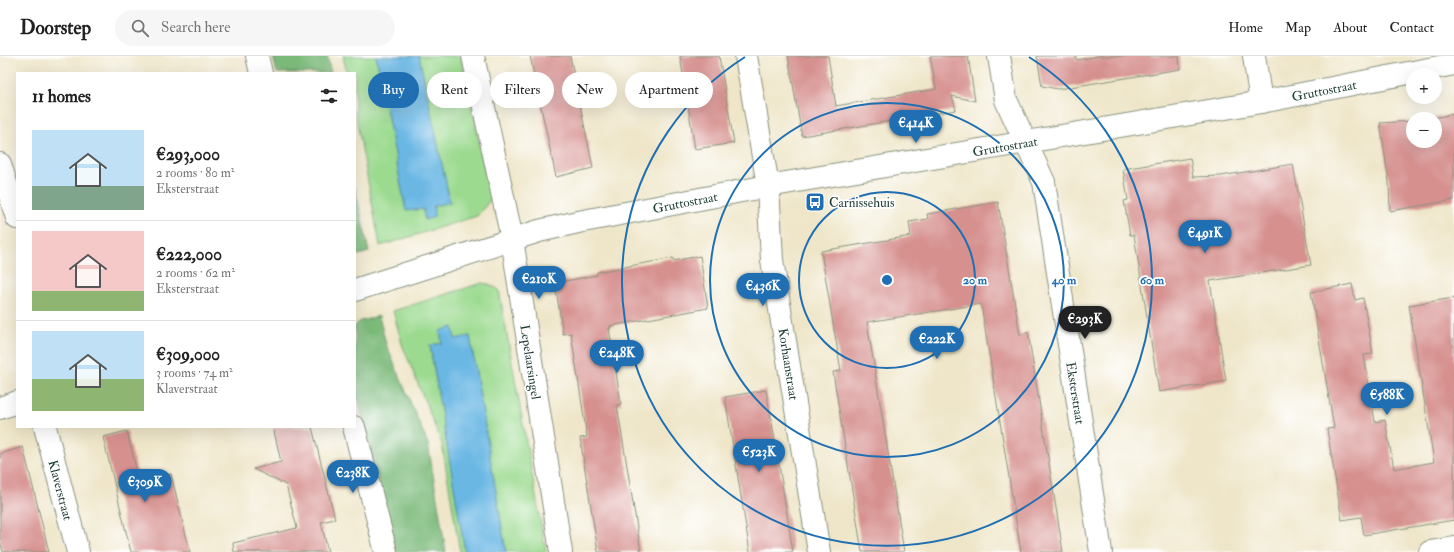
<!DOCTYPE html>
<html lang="en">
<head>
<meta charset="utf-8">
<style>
  body { margin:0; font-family:"IM FELL Double Pica",serif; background:#f6f6f6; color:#222; height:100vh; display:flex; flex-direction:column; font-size:15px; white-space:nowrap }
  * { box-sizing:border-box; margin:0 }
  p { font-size:13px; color:#767676 }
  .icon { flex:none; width:22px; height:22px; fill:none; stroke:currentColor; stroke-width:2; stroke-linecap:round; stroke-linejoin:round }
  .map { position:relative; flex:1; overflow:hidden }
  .side { position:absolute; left:16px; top:16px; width:340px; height:356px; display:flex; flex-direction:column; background:#fff; border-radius:0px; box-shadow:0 4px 16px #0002 }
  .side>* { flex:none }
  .top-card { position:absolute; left:368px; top:16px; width:380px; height:36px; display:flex; gap:8px }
  .tools { position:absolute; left:1406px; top:12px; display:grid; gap:8px }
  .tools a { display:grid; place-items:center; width:36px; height:36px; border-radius:50%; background:#fff; box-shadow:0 4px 16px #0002; font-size:20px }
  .price { position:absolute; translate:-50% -34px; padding:0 9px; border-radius:14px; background:#1f6fb2; color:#fff; font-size:13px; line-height:26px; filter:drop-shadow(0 1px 2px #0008) }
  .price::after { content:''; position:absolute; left:50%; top:24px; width:12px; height:9px; margin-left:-6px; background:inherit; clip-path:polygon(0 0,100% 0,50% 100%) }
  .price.active { background:#222; color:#fff }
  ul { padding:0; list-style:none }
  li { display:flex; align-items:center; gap:12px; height:100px; padding:0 16px }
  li+li { border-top:1px solid #e0e0e0 }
  li span { display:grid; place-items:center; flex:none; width:112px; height:80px; border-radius:0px; color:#555 }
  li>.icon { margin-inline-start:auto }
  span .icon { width:48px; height:48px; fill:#fffc; stroke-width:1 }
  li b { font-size:17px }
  h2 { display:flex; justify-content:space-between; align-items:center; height:48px; padding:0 16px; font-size:17px }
  .chip { padding:0 14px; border-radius:18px; background:#fff; box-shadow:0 4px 16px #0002; font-size:14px; line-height:36px }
  .chip.active { background:#1f6fb2; color:#fff }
  header { display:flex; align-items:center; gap:24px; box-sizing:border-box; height:56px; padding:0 20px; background:#fff; border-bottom:1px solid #e0e0e0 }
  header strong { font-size:19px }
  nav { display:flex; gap:22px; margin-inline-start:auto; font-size:14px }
  .search { width:280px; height:36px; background:#f6f6f6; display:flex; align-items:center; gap:10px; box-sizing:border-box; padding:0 14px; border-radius:22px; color:#767676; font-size:15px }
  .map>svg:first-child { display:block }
  .green { fill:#9bda8f; stroke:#5d8c62 }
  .forest { fill:#7cba7a; stroke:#4e7c57 }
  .water { fill:#6ab7e4; stroke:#447a8c }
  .building { fill:#d6918f }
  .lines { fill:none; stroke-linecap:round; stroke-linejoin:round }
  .street-casing { stroke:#87927e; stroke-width:24 }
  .street { stroke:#fff; stroke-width:22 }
  .ring { fill:none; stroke:#1f6fb2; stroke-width:2 }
  .labels { text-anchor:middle; stroke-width:3.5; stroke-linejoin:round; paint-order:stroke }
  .street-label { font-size:13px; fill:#1f3d34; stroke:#fff }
  .poi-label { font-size:13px; fill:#1f3d34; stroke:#fff; text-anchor:start }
  .centre { fill:#1f6fb2; stroke:#fff; stroke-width:2 }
  .ring-label { font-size:12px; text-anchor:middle; font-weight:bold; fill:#1f6fb2; stroke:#fff; stroke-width:3.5; stroke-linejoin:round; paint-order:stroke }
</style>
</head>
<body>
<header>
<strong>Doorstep</strong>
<div class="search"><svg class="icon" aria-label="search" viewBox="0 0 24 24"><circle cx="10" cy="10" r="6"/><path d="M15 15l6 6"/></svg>Search here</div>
<nav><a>Home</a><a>Map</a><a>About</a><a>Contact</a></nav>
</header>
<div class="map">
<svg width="1454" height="496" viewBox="0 0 1454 496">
  <rect width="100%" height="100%" fill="#fff"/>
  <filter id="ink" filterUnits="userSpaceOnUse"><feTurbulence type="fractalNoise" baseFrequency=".025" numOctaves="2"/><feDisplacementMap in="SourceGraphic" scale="8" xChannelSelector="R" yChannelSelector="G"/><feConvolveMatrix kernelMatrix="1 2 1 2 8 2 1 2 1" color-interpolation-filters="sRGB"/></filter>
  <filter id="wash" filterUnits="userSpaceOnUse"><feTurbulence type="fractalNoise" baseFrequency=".012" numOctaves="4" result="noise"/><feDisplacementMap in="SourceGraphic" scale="16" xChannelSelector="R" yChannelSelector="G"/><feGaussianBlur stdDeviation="0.9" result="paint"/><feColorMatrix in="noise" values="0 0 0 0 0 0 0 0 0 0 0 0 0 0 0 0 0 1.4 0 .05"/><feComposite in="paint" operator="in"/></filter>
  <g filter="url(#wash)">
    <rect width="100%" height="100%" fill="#efe6c9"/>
    <!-- green -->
    <g class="green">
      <polygon points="343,0 376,0 406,154 423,153 425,164 434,150 450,146 419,0 461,0 491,143 477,160 380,190 355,56 355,17 347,17"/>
      <polygon points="482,227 491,229 499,234 546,496 506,496 470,280 454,283 453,271 442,287 430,290 465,496 460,496 442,388 402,288 393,255"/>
    </g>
    <!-- forest -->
    <g class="forest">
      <polygon points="273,0 327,0 331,17 277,17"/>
      <polygon points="355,131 369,196 355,200"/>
      <polygon points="379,260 386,288 428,388 446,496 396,496 355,331 355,269 361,265"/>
    </g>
    <!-- water -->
    <g class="water">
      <polygon points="376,0 419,0 450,146 434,150 434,161 425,164 423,153 406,155"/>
      <polygon points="453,271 455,283 470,280 506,496 465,496 430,289 442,287 440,275"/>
    </g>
    <g id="blocks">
      <!-- building -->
      <g class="building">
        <polygon points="530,0 570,0 593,112 556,121"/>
        <polygon points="680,0 719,0 734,87 695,93"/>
        <polygon points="788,0 828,0 836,50 936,33 930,0 968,0 975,45 952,40 956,54 802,80"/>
        <polygon points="1037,0 1076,0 1076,4 1099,0 1179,0 1180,13 1058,33 1042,30"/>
        <polygon points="1454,58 1454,144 1390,155 1389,126 1380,67 1413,65 1413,85 1435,85 1435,63 1427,63"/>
        <polygon points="1190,102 1193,121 1221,120 1293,108 1311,209 1210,225 1226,325 1159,336 1134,179 1130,179 1124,145 1128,144 1123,113"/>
        <polygon points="998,146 1020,279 1028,276 1063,496 1021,496 981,248 867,266 904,496 862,496 833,316 841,315 821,195 911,180 909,166 928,163 927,158"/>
        <polygon points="700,200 708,252 610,270 611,272 609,272 621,348 617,349 641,496 598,496 580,382 587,381 571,277 563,278 555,227 597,219 597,216 673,202 673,205"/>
        <polygon points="1352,228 1355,244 1363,242 1373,298 1364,299 1375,366 1385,364 1394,413 1434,406 1409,249 1454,242 1454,464 1364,479 1361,461 1342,464 1327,373 1334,372 1311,236"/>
        <polygon points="766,334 776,390 793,496 750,496 725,341"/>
        <polygon points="273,371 312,371 335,463 321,466 328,496 234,496 233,487 297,472 286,429 253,413 281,406"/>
        <polygon points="127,375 139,425 171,418 190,496 131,496 103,381"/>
        <polygon points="23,391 32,427 49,496 3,496 0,485 0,398"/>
      </g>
    </g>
  </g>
  <g filter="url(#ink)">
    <use href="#blocks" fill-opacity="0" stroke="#87927e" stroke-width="1"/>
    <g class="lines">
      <!-- street casing -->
      <g class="street-casing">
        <g id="street">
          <polyline points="257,0 261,17"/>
          <polyline points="473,0 512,183 561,496"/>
          <polyline points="746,0 768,130 772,204 819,496"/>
          <polyline points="999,0 1006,44 1044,126 1101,496"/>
          <polyline points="1254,0 1261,46"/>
          <polyline points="0,108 17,162"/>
          <polyline points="355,234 539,175 578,166 768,130 1261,46 1454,8"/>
          <polyline points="0,352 17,346"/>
          <polyline points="45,371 78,496"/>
          <polyline points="354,371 386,496"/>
          <polyline points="1430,496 1454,492"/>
        </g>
      </g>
      <!-- street -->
      <use href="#street" class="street"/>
    </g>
  </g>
  <!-- distance rings -->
  <g class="ring">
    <circle cx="887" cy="224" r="88"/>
    <circle cx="887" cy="224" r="177"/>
    <path d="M1029 1A265 265 0 1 1 745 1"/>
  </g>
  <!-- icons -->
  <defs>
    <g id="bus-square" transform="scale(1)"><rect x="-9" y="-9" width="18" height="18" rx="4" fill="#1f6fb2" stroke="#fff"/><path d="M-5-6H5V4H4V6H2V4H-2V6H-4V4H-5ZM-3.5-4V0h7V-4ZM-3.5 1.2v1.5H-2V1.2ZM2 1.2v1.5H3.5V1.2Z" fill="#fff"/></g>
  </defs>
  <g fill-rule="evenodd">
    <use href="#bus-square" x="815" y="146"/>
  </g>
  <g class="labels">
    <!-- street labels -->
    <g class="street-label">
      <text transform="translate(1324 34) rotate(-11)" y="5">Gruttostraat</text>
      <text transform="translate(1005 90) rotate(-10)" y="5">Gruttostraat</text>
      <text transform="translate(685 146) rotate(-11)" y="5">Gruttostraat</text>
      <text transform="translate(531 306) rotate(81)" y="5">Lepelaarsingel</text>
      <text transform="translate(789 308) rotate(81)" y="5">Korhaanstraat</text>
      <text transform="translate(1076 337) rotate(81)" y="5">Eksterstraat</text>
      <text transform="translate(61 434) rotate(75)" y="5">Klaverstraat</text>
    </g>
    <!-- poi labels -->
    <g class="poi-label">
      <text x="829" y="151">Carnissehuis</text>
    </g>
  </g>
  <circle cx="887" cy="224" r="6" class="centre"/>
  <g class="ring-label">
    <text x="975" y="228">20 m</text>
    <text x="1064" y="228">40 m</text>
    <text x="1152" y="228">60 m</text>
  </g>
</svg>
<div class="tools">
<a>+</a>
<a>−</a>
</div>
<b class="price" style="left:916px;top:88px">€414K</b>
<b class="price" style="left:1205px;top:198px">€491K</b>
<b class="price" style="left:539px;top:244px">€210K</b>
<b class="price" style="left:763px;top:251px">€436K</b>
<b class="price active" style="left:1085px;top:284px">€293K</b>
<b class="price" style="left:937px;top:304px">€222K</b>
<b class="price" style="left:617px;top:318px">€248K</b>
<b class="price" style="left:1387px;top:360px">€588K</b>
<b class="price" style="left:759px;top:417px">€523K</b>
<b class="price" style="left:353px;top:438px">€238K</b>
<b class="price" style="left:145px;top:447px">€309K</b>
<div class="top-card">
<a class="chip active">Buy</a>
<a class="chip">Rent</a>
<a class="chip">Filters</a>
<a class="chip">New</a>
<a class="chip">Apartment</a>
</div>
<section class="side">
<h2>11 homes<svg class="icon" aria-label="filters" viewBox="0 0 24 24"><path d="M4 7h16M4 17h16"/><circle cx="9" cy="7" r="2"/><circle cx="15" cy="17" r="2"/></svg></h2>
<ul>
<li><span style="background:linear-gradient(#bfe0f5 70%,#7fa58c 0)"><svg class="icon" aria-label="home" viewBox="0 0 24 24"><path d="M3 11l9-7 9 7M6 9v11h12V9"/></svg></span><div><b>€293,000</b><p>2 rooms · 80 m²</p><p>Eksterstraat</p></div></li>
<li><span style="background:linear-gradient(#f6c9c9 75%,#8fb573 0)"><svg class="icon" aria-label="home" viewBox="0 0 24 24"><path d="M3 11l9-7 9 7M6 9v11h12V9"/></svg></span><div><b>€222,000</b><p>2 rooms · 62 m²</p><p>Eksterstraat</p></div></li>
<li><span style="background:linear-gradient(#bfe0f5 60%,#8fb573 0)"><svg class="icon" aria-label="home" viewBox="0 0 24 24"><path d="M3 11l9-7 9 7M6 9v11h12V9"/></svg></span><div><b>€309,000</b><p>3 rooms · 74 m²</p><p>Klaverstraat</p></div></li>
</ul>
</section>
</div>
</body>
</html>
